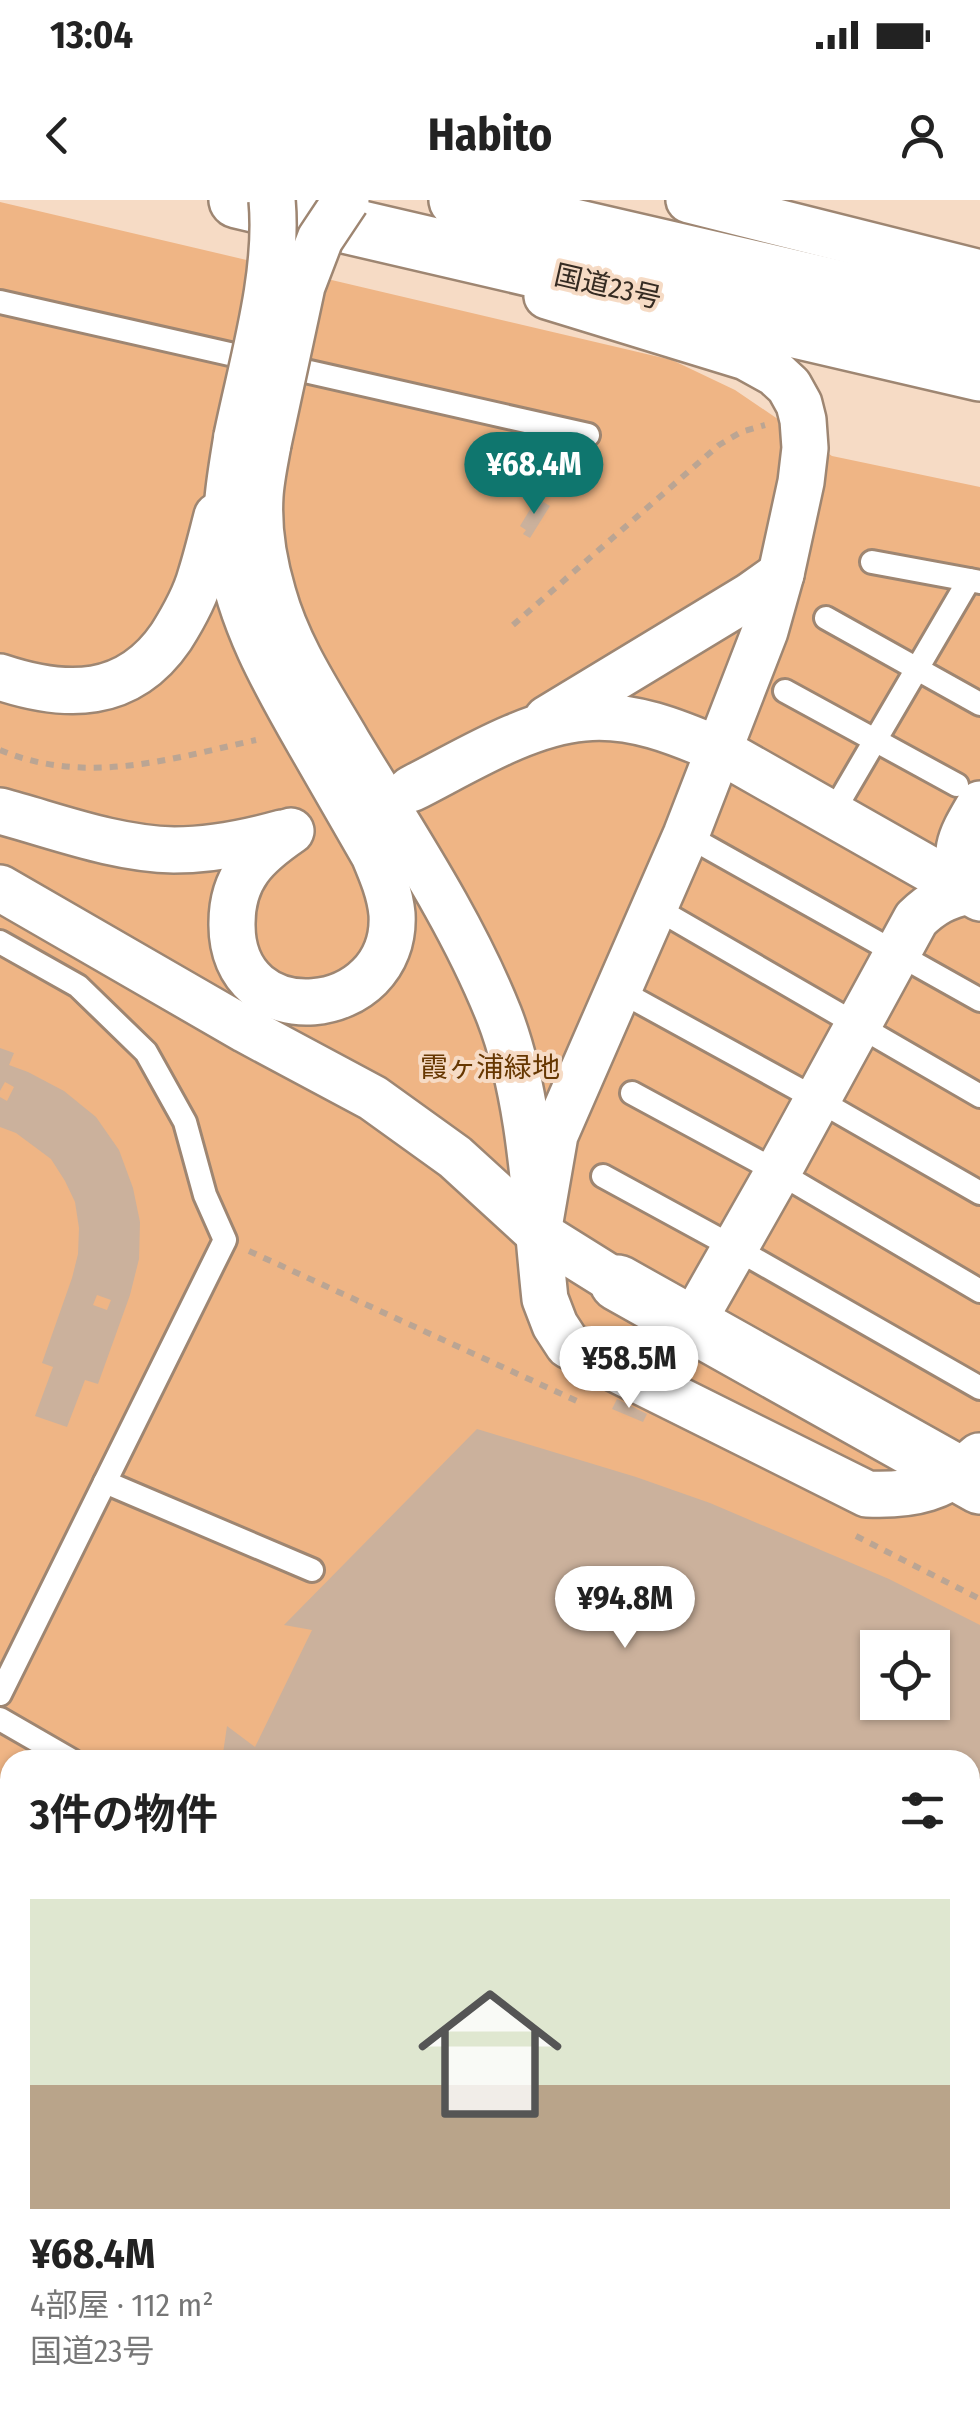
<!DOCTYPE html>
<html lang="ja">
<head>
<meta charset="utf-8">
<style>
  body { margin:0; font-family:"Fira Sans Condensed","Noto Sans JP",sans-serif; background:#f2f2f2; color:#222; height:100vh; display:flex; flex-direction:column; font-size:38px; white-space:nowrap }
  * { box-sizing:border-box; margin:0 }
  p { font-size:32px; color:#767676 }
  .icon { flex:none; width:55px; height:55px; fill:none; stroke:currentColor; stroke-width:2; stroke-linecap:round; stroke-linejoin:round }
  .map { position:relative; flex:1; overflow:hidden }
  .details { position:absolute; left:0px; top:1550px; width:980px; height:672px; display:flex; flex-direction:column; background:#fff; border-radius:30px 30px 0 0; box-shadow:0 2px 8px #0004 }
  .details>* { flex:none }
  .fabs { position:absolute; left:860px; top:1430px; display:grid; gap:20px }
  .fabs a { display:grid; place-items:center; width:90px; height:90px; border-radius:0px; background:#fff; box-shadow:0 2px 8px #0004; font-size:50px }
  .price { position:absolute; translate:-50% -85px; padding:0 22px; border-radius:35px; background:#fff; color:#222; font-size:32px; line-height:65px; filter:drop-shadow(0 2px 5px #0008) }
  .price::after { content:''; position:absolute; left:50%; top:60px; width:30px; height:22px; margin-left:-15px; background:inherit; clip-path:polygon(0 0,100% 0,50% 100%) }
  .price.current { background:#0f766e; color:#fff }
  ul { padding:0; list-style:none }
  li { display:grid; align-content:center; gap:20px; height:530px; padding:0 30px }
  li span { display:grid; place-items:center; height:310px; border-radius:0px; color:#555 }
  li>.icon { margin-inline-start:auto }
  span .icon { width:180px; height:180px; fill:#fffc; stroke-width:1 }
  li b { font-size:42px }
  h2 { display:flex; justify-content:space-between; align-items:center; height:120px; padding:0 30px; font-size:42px }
  .status { display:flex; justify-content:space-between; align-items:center; height:70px; padding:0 50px; background:#fff; direction:ltr }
  .status svg { height:28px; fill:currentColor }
  header { display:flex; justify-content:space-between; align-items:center; height:130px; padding:0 30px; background:#fff; font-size:45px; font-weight:700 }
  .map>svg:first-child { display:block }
  .green { fill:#efb585; fill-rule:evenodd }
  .water { fill:#c67f3e }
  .building { fill:#cbb19c; fill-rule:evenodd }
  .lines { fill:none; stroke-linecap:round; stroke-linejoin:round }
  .service-casing { stroke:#9e8672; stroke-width:28 }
  .minor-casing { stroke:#9e8672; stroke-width:50 }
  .tertiary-casing { stroke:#9e8672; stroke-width:60 }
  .trunk-casing { stroke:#9e8672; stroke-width:60 }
  .path { stroke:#bba593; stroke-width:6; stroke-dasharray:8 8; stroke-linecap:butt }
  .service { stroke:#fff; stroke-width:22 }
  .minor { stroke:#fff; stroke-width:45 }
  .tertiary { stroke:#fff; stroke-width:55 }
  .trunk { stroke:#fff; stroke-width:55 }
  .minor-bridge-casing { stroke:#9e8672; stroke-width:50; stroke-linecap:butt }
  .minor-bridge { stroke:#fff; stroke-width:45 }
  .labels { text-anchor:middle; stroke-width:8; stroke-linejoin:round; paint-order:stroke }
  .street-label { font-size:28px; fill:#352b22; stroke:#f6dbc5 }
  .park-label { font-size:28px; fill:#663701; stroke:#f6dbc5 }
</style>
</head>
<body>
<div class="status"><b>13:04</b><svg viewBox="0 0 49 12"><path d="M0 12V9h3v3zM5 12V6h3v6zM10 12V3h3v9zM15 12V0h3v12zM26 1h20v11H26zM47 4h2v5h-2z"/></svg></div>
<header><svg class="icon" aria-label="back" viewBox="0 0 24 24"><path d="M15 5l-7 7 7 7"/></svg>Habito<svg class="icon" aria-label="person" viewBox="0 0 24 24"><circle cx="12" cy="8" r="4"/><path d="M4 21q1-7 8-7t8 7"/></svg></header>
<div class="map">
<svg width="980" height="2221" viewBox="0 0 980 2221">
  <rect width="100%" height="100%" fill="#f6dbc5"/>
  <!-- green -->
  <path class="green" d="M 0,2 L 672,160 L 735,190 L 832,256 L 980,287 L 980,2221 L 772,2221 L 755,2213 L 970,2212 L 970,1560 L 10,1560 L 10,1846 L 0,1841 ZM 878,1448 L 932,1448 L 932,1502 L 878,1502 Z"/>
  <!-- water -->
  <polygon class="water" points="0,1865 10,1870 10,2212 723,2212 741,2221 0,2221"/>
  <!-- building -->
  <g class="building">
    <polygon points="537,298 550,306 530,338 523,334 526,330 520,326"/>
    <path d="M 0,848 L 14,853 L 9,865 L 28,872 L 64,891 L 96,917 L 119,950 L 133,988 L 140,1022 L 139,1059 L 130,1095 L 98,1184 L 85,1180 L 67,1227 L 35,1216 L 53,1167 L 42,1163 L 72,1078 L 78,1054 L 79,1028 L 75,1002 L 65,981 L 51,959 L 16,933 L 0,927 L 0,897 L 7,901 L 14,887 L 5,882 L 0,891 ZM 97,1095 L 111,1100 L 107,1110 L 93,1105 Z"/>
    <polygon points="617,1199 647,1214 643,1222 612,1209"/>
    <path d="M 477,1229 L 636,1277 L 710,1303 L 889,1379 L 980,1425 L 980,2212 L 970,2209 L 970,1560 L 222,1560 L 227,1526 L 255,1547 L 312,1430 L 284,1425 ZM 878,1448 L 932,1448 L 932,1502 L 878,1502 Z"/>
  </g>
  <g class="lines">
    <!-- service casing -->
    <g class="service-casing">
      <g id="service">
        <polyline points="0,102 588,235"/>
        <polyline points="872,362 980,382"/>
        <polyline points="826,418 980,504"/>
        <polyline points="785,491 957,585"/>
        <polyline points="832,614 969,380"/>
        <polyline points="686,635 980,800"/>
        <polyline points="654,707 980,896"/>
        <polyline points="0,742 78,786 146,852 185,922 205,995 225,1040 0,1494"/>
        <polyline points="618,790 818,900 980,993"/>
        <polyline points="632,893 778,972 980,1091"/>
        <polyline points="603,976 735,1048 980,1188"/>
        <polyline points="105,1282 312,1370"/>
        <polyline points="0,1519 71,1560"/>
        <polyline points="0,1815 10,1820"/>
        <polyline points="781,2212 800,2221"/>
      </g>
    </g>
    <!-- minor casing -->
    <g class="minor-casing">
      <g id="minor">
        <polyline points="689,0 980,73"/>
        <path d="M 237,236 C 231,274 223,313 229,351 C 240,421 274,481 309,542 C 330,579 352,617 374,655 C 382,674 390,693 392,714 C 398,821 230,838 232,723 C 232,677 256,655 291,631"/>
        <path d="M 268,244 C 265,261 261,279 260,296 C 258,328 264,364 273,394 C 288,448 320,495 348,543 C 401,631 461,719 499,815 C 532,900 535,1008 545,1099 L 555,1125 L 568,1145 L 867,1294 C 913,1296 944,1289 979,1256"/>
        <path d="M 0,477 C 66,499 128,500 171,437 C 183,418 195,397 201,375 C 207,356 212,335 217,316"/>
        <polyline points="547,519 750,396 781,374"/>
        <path d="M 411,589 C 463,563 525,523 584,518 C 631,513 677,532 719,550 L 980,698"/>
        <path d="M 0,611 C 56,626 115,649 174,650 C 211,650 246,643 282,633"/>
        <polyline points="0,688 246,830 373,898 455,957 538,1033 618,1083"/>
        <path d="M 968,691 C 950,653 960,638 980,604"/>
        <polyline points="538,1033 555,935 686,635 765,431 781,374 801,282 805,248 803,220 799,204 789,186 775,173 746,157 547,96"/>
        <path d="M 691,1125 L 778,972 L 916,719 C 932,703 946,696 968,691"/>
      </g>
    </g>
    <!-- tertiary casing -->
    <g class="tertiary-casing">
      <polyline id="tertiary" points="618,1083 980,1286"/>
    </g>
    <!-- trunk casing -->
    <g class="trunk-casing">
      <g id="trunk">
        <polyline points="237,0 980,173"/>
        <polyline points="457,0 980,121"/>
      </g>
    </g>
    <!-- path -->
    <g class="path">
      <polyline points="513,425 719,245 741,232 765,225"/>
      <path d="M 0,550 C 86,586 170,559 256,540"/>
      <polyline points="249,1051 579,1202"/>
      <polyline points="856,1336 980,1399"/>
    </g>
    <!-- service -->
    <use href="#service" class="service"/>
    <!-- minor -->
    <use href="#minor" class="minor"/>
    <!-- tertiary -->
    <use href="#tertiary" class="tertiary"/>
    <!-- trunk -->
    <use href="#trunk" class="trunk"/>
    <!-- minor-bridge casing -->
    <g class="minor-bridge-casing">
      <g id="minor-bridge">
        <path d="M 237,236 C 252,163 279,74 272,0"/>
        <polyline points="268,244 302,86 320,39 346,0"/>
      </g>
    </g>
    <!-- minor-bridge -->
    <use href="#minor-bridge" class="minor-bridge"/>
  </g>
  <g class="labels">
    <!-- street labels -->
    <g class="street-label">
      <text transform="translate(608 86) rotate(13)" y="10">国道23号</text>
    </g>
    <!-- park labels -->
    <g class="park-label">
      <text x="490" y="877">霞ヶ浦緑地</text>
    </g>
  </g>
</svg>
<div class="fabs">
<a><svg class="icon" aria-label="locate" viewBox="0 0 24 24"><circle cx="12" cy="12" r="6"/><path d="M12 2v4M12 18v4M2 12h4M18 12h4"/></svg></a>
</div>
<b class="price current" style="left:534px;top:317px">¥68.4M</b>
<b class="price" style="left:629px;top:1211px">¥58.5M</b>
<b class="price" style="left:625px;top:1451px">¥94.8M</b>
<section class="details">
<h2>3件の物件<svg class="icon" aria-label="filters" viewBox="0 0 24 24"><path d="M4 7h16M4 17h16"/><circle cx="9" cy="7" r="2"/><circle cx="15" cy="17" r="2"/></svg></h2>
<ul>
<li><span style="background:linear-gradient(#dfe7d0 60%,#b9a48a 0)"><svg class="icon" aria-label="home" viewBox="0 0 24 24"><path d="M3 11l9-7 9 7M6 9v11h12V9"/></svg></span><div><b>¥68.4M</b><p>4部屋 · 112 m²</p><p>国道23号</p></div></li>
</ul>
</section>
</div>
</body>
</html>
